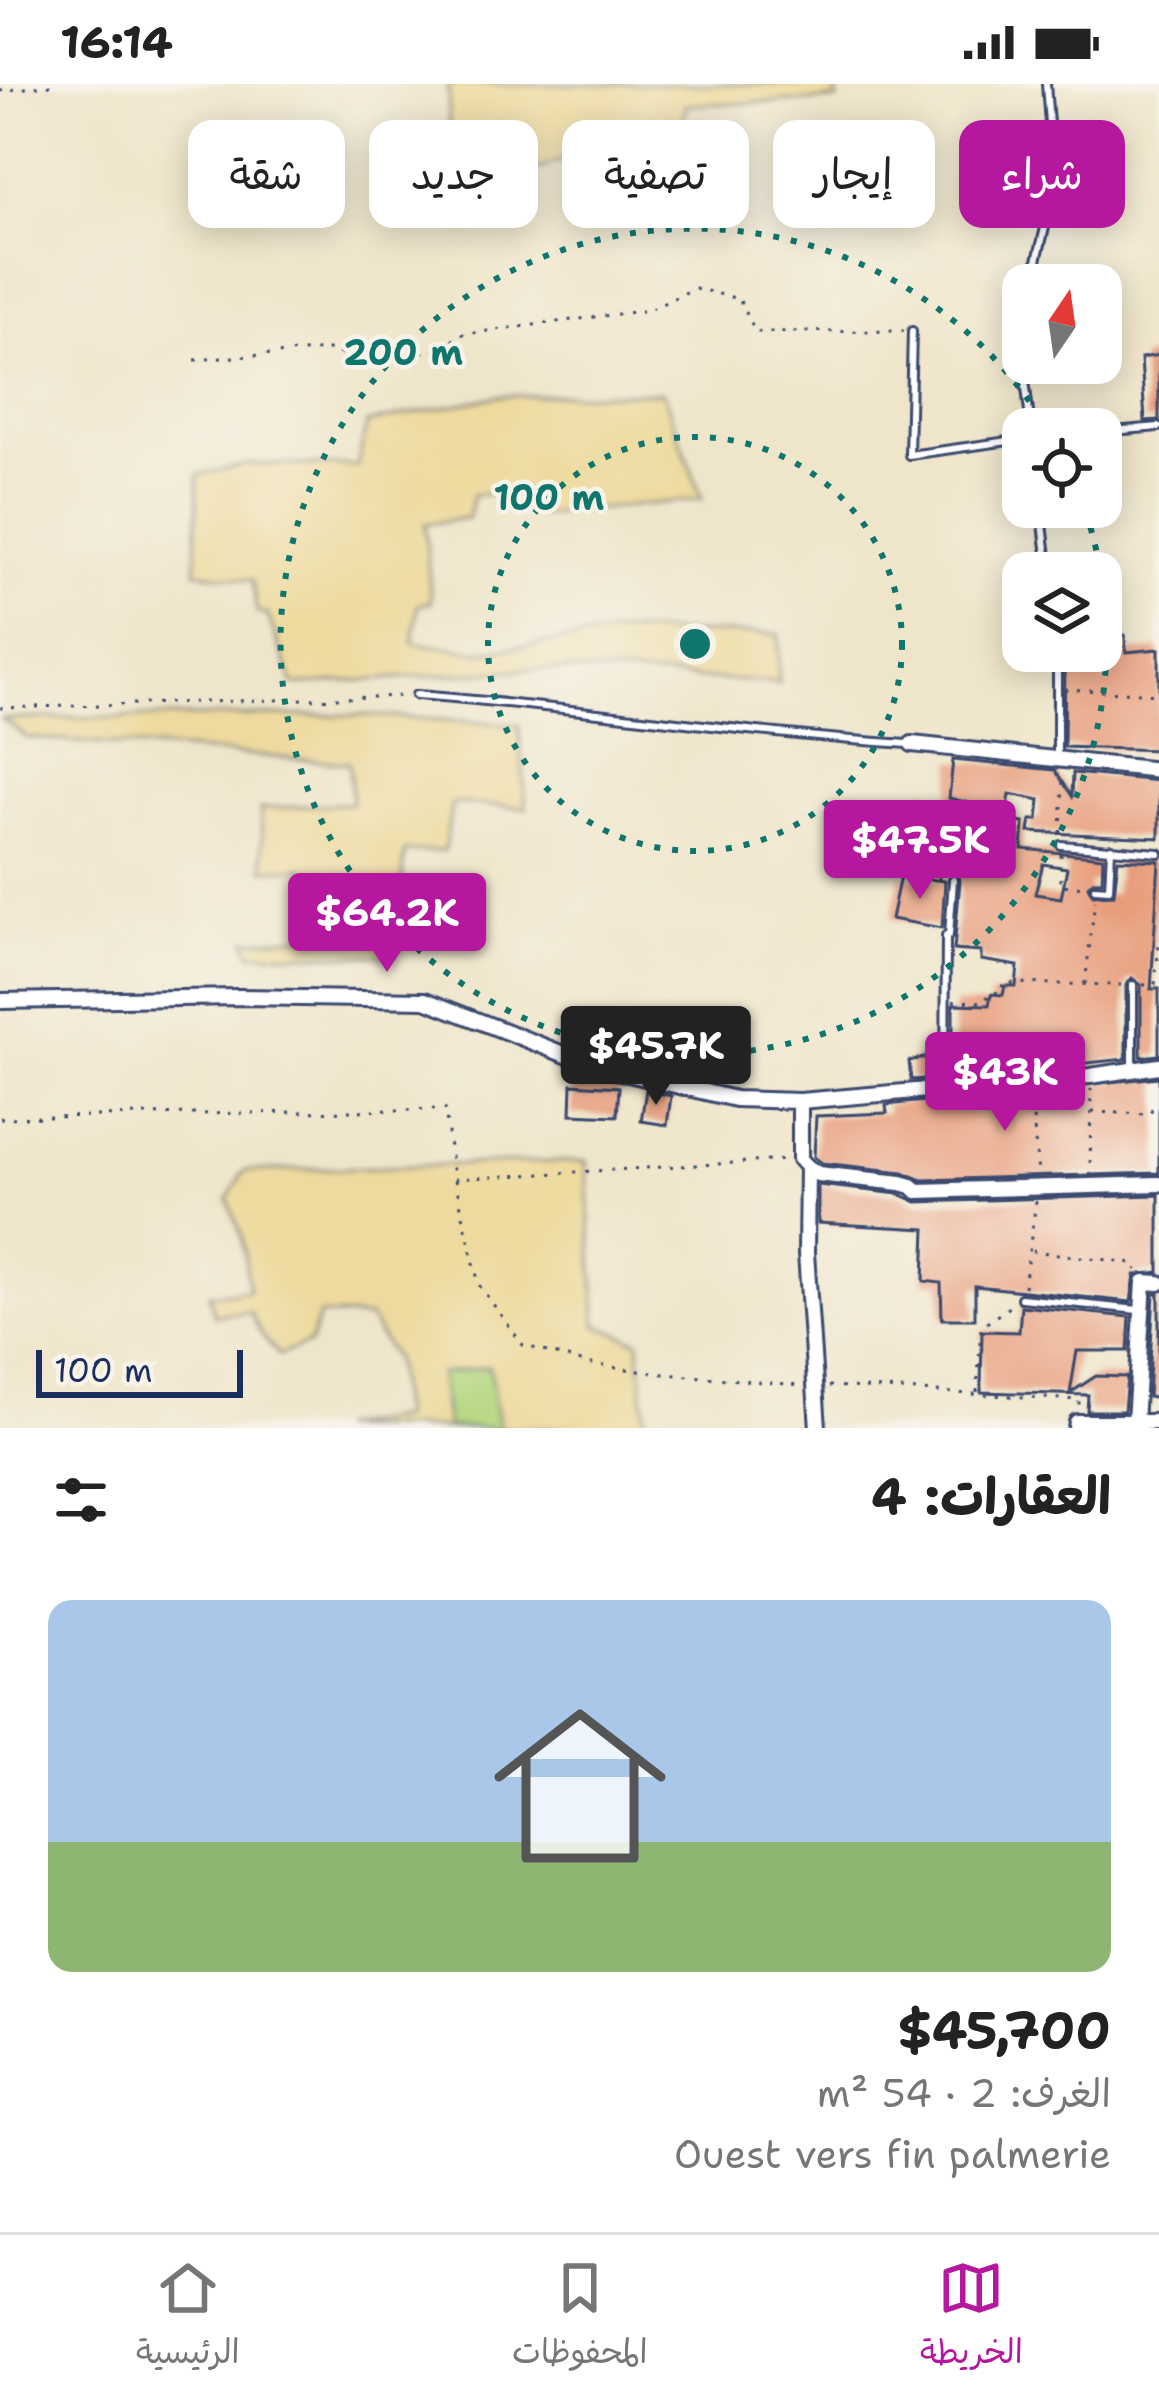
<!DOCTYPE html>
<html lang="ar">
<head>
<meta charset="utf-8">
<style>
  body { margin:0; font-family:"Shantell Sans","Playpen Sans Arabic",sans-serif; background:#f6f6f6; color:#222; direction:rtl; height:100vh; display:flex; flex-direction:column; font-size:45px; white-space:nowrap }
  * { box-sizing:border-box; margin:0 }
  p { font-size:39px; color:#767676 }
  .icon { flex:none; width:66px; height:66px; fill:none; stroke:currentColor; stroke-width:2; stroke-linecap:round; stroke-linejoin:round }
  .map { position:relative; height:1344px; overflow:hidden; direction:ltr }
  .sheet { display:flex; flex-direction:column; background:#fff; flex:1 }
  .sheet>* { flex:none }
  .top-card { position:absolute; left:36px; top:36px; width:1089px; height:108px; direction:rtl; display:flex; gap:24px }
  .needle { width:78px; rotate:13deg }
  .fabs { position:absolute; left:1002px; top:180px; display:grid; gap:24px }
  .fabs a { display:grid; place-items:center; width:120px; height:120px; border-radius:24px; background:#fff; box-shadow:0 6px 30px #0003; font-size:60px }
  .scale { position:absolute; left:36px; bottom:30px; width:207px; box-sizing:border-box; padding-left:12px; border:6px solid #1b2f5e; border-top:0; font-size:33px; line-height:42px; white-space:nowrap; color:#1b2f5e; -webkit-text-stroke:9px #f7f3e8; paint-order:stroke }
  .price { position:absolute; translate:-50% -102px; padding:0 27px; border-radius:12px; background:#b5179e; color:#fff; font-size:39px; line-height:78px; filter:drop-shadow(0 3px 6px #0008) }
  .price::after { content:''; position:absolute; left:50%; top:72px; width:36px; height:27px; margin-left:-18px; background:inherit; clip-path:polygon(0 0,100% 0,50% 100%) }
  .price.current { background:#222; color:#fff }
  ul { padding:0; list-style:none }
  li { display:grid; align-content:center; gap:24px; height:636px; padding:0 48px }
  li+li { border-top:3px solid #e0e0e0 }
  li span { display:grid; place-items:center; height:372px; border-radius:24px; color:#555 }
  li>.icon { margin-inline-start:auto }
  span .icon { width:216px; height:216px; fill:#fffc; stroke-width:1 }
  li b { font-size:51px }
  h2 { display:flex; justify-content:space-between; align-items:center; height:144px; padding:0 48px; font-size:51px }
  .chip { padding:0 42px; border-radius:24px; background:#fff; box-shadow:0 6px 30px #0003; font-size:42px; line-height:108px }
  .chip.current { background:#b5179e; color:#fff }
  .status { display:flex; justify-content:space-between; align-items:center; height:84px; padding:0 60px; background:#fff; direction:ltr }
  .status svg { height:33px; fill:currentColor }
  .dock { display:flex; justify-content:space-around; align-items:center; height:168px; border-top:3px solid #e0e0e0; background:#fff; font-size:33px; color:#767676 }
  .dock a { display:grid; justify-items:center; gap:6px }
  .dock .current { color:#b5179e }
  .map>svg:first-child { display:block }
  .green { fill:#b4d780; stroke:#68836f; stroke-width:3 }
  .sand { fill:#eeda9e; stroke:#84847e; stroke-width:3 }
  .building { fill:#e89d7c; fill-rule:evenodd }
  .lines { fill:none; stroke-linecap:round; stroke-linejoin:round }
  .lane-casing { stroke:#3b4a6e; stroke-width:12 }
  .street-casing { stroke:#3b4a6e; stroke-width:20 }
  .path { stroke:#3b4a6e; stroke-width:3; stroke-dasharray:3 9; stroke-linecap:butt }
  .lane { stroke:#fff; stroke-width:6 }
  .street { stroke:#fff; stroke-width:14 }
  .ring { fill:none; stroke:#0f766e; stroke-width:6; stroke-dasharray:6 12 }
  .centre { fill:#0f766e; stroke:#f7f3e8; stroke-width:6 }
  .ring-label { font-size:36px; text-anchor:middle; font-weight:bold; fill:#0f766e; stroke:#f7f3e8; stroke-width:9; stroke-linejoin:round; paint-order:stroke }
</style>
</head>
<body>
<div class="status"><b>16:14</b><svg viewBox="0 0 49 12"><path d="M0 12V9h3v3zM5 12V6h3v6zM10 12V3h3v9zM15 12V0h3v12zM26 1h20v11H26zM47 4h2v5h-2z"/></svg></div>
<div class="map">
<svg width="1159" height="1344" viewBox="0 0 1159 1344">
  <rect width="100%" height="100%" fill="#f7f3e8"/>
  <filter id="ink" filterUnits="userSpaceOnUse"><feTurbulence type="fractalNoise" baseFrequency=".00833" numOctaves="2"/><feDisplacementMap in="SourceGraphic" scale="24" xChannelSelector="R" yChannelSelector="G"/><feConvolveMatrix kernelMatrix="1 2 1 2 8 2 1 2 1" color-interpolation-filters="sRGB"/></filter>
  <filter id="wash" filterUnits="userSpaceOnUse"><feTurbulence type="fractalNoise" baseFrequency=".004" numOctaves="4" result="noise"/><feDisplacementMap in="SourceGraphic" scale="48" xChannelSelector="R" yChannelSelector="G"/><feGaussianBlur stdDeviation="2.7" result="paint"/><feColorMatrix in="noise" values="0 0 0 0 0 0 0 0 0 0 0 0 0 0 0 0 0 1.4 0 .05"/><feComposite in="paint" operator="in"/></filter>
  <g filter="url(#wash)">
    <rect width="100%" height="100%" fill="#efe5ca"/>
    <!-- green -->
    <polygon class="green" points="489,1282 499,1344 447,1344 439,1290"/>
    <!-- sand -->
    <g class="sand">
      <polygon points="448,0 834,0 838,16 686,21 678,79 562,76 515,95 494,96 481,78 478,46 449,49"/>
      <polygon points="663,308 702,415 540,431 533,406 473,411 468,434 425,440 431,518 418,521 413,559 480,568 628,548 779,550 778,599 536,585 294,601 267,530 257,529 252,496 196,488 198,391 248,380 357,382 367,339 499,312"/>
      <polygon points="364,631 519,641 526,724 452,719 444,767 405,768 395,872 251,869 246,856 340,850 304,784 264,785 260,725 352,719 349,679 27,654 2,635"/>
      <polygon points="586,1077 597,1241 639,1257 646,1344 499,1344 489,1282 439,1290 447,1344 336,1344 401,1334 394,1275 369,1234 319,1231 310,1259 279,1271 261,1250 250,1228 214,1231 209,1210 249,1206 242,1153 228,1115 244,1087"/>
    </g>
    <g id="blocks">
      <!-- building -->
      <g class="building">
        <polygon points="1159,271 1159,336 1145,337 1141,274"/>
        <polygon points="1125,551 1126,568 1159,565 1159,666 1064,663 1065,567 1101,567 1101,553"/>
        <polygon points="953,676 1055,686 1072,712 1073,689 1159,697 1159,754 1029,748 1031,736 1038,736 1040,716 1010,710 1007,728 949,714"/>
        <path d="M 1016,738 L 1024,739 L 1022,765 L 1103,773 L 1102,797 L 1093,797 L 1088,802 L 1093,811 L 1114,810 L 1118,775 L 1159,777 L 1151,905 L 1159,905 L 1159,971 L 1141,973 L 1141,901 L 1132,894 L 1126,901 L 1126,975 L 953,993 L 953,920 L 989,921 L 991,910 L 1003,911 L 1005,902 L 1016,902 L 1018,882 L 981,876 L 981,868 L 954,866 L 960,797 L 957,781 L 967,782 L 969,775 L 1009,782 ZM 1043,780 L 1067,784 L 1061,814 L 1035,810 Z"/>
        <polygon points="900,792 945,797 942,844 891,835"/>
        <polygon points="928,973 938,973 938,994 911,996 909,977"/>
        <polygon points="1159,993 1159,1089 922,1096 903,1088 822,1079 814,1073 816,1032 887,1029 886,1021"/>
        <polygon points="572,1000 619,1003 617,1032 571,1030"/>
        <polygon points="646,1006 671,1012 667,1041 641,1037"/>
        <polygon points="818,1101 899,1110 917,1118 1159,1111 1159,1188 1135,1191 1131,1218 975,1202 975,1235 942,1235 941,1199 924,1197 926,1145 818,1139"/>
        <polygon points="1154,1210 1159,1210 1159,1315 1148,1313"/>
        <polygon points="1021,1222 1130,1233 1128,1267 1077,1267 1070,1309 1096,1292 1127,1293 1124,1327 1087,1327 1088,1311 981,1308 982,1247 1019,1248"/>
      </g>
    </g>
  </g>
  <g filter="url(#ink)">
    <use href="#blocks" fill-opacity="0" stroke="#3b4a6e" stroke-width="3"/>
    <g class="lines">
      <!-- lane casing -->
      <g class="lane-casing">
        <g id="lane">
          <polyline points="1031,201 1054,107 1046,0"/>
          <polyline points="912,247 909,371 1023,355"/>
          <polyline points="1023,277 1019,248 1023,233"/>
          <polyline points="1023,279 1031,345"/>
          <polyline points="1101,348 1159,343"/>
          <polyline points="1041,423 1049,489"/>
          <polyline points="1057,567 1057,671"/>
          <path d="M 416,611 C 581,623 743,650 908,660"/>
          <polyline points="1061,761 1159,769"/>
          <polyline points="1095,804 1109,805 1111,764"/>
          <polyline points="1133,901 1133,982"/>
          <polyline points="945,1002 946,852 949,851 953,796"/>
          <polyline points="1021,1214 1138,1226"/>
        </g>
      </g>
      <!-- street casing -->
      <g class="street-casing">
        <g id="street">
          <polyline points="912,660 1159,686"/>
          <polyline points="0,917 239,913 425,916 594,982 735,1015 800,1017 1090,992 1159,982"/>
          <polyline points="800,1017 800,1075 807,1083 806,1169 818,1344"/>
          <polyline points="807,1083 818,1090 901,1099 912,1102 917,1107 1159,1100"/>
          <polyline points="1135,1338 1144,1198 1159,1199"/>
          <polyline points="1076,1344 1077,1338 1159,1338"/>
        </g>
      </g>
      <!-- path -->
      <g class="path">
        <polyline points="0,7 59,0"/>
        <polyline points="195,276 328,266 356,274 446,266 457,251 649,226 695,204 739,215 756,248 904,247"/>
        <polyline points="1065,605 1159,610"/>
        <polyline points="0,624 408,612"/>
        <polyline points="1061,749 1063,692"/>
        <polyline points="1061,770 1060,801 1086,803"/>
        <polyline points="890,787 945,795"/>
        <polyline points="1085,900 1095,816"/>
        <polyline points="1143,901 1155,900 1159,861"/>
        <polyline points="953,917 985,918 990,908 1001,909 1003,899 1121,901"/>
        <polyline points="1031,1010 1038,1090"/>
        <polyline points="1092,1028 1149,1030 1152,1025 1159,1025"/>
        <polyline points="0,1034 445,1025 454,1095 786,1076"/>
        <polyline points="1090,1091 1091,1005"/>
        <polyline points="455,1096 479,1201 523,1261 585,1279 653,1289 801,1301"/>
        <polyline points="1032,1167 1133,1179 1137,1186"/>
        <polyline points="1024,1203 1036,1117"/>
        <polyline points="829,1302 1079,1316 1079,1324"/>
        <polyline points="977,1308 981,1243 1013,1220"/>
      </g>
      <!-- lane -->
      <use href="#lane" class="lane"/>
      <!-- street -->
      <use href="#street" class="street"/>
    </g>
  </g>
  <!-- distance rings -->
  <g class="ring">
    <circle cx="695" cy="560" r="207"/>
    <path d="M1085 426A413 413 0 1 1 1047 344"/>
  </g>
  <circle cx="695" cy="560" r="18" class="centre"/>
  <g class="ring-label">
    <text x="403" y="281">200 m</text>
    <text x="549" y="426">100 m</text>
  </g>
</svg>
<div class="fabs">
<a><svg class="needle" viewBox="-14 -14 28 28"><path d="M0-13l5 13h-10z" fill="#e53935"/><path d="M0 13l5-13h-10z" fill="#767676"/></svg></a>
<a><svg class="icon" aria-label="locate" viewBox="0 0 24 24"><circle cx="12" cy="12" r="6"/><path d="M12 2v4M12 18v4M2 12h4M18 12h4"/></svg></a>
<a><svg class="icon" aria-label="layers" viewBox="0 0 24 24"><path d="M12 4l9 5-9 5-9-5zM3 14l9 5 9-5"/></svg></a>
</div>
<div class="scale">100 m</div>
<b class="price" style="left:920px;top:818px">$47.5K</b>
<b class="price" style="left:387px;top:891px">$64.2K</b>
<b class="price current" style="left:656px;top:1024px">$45.7K</b>
<b class="price" style="left:1005px;top:1050px">$43K</b>
<div class="top-card">
<a class="chip current">شراء</a>
<a class="chip">إيجار</a>
<a class="chip">تصفية</a>
<a class="chip">جديد</a>
<a class="chip">شقة</a>
</div>
</div>
<section class="sheet">
<h2>العقارات: 4<svg class="icon" aria-label="filters" viewBox="0 0 24 24"><path d="M4 7h16M4 17h16"/><circle cx="9" cy="7" r="2"/><circle cx="15" cy="17" r="2"/></svg></h2>
<ul>
<li><span style="background:linear-gradient(#a9c7e8 65%,#8fb573 0)"><svg class="icon" aria-label="home" viewBox="0 0 24 24"><path d="M3 11l9-7 9 7M6 9v11h12V9"/></svg></span><div><b>$45,700</b><p>الغرف: 2 · 54 m²</p><p>Ouest vers fin palmerie</p></div></li>
</ul>
</section>
<nav class="dock">
<a class="current"><svg class="icon" aria-label="map" viewBox="0 0 24 24"><path d="M3 6l6-2 6 2 6-2v14l-6 2-6-2-6 2zM9 4v14M15 6v14"/></svg>الخريطة</a>
<a><svg class="icon" aria-label="saved" viewBox="0 0 24 24"><path d="M7 4h10v16l-5-4-5 4z"/></svg>المحفوظات</a>
<a><svg class="icon" aria-label="home" viewBox="0 0 24 24"><path d="M3 11l9-7 9 7M6 9v11h12V9"/></svg>الرئيسية</a>
</nav>
</body>
</html>
